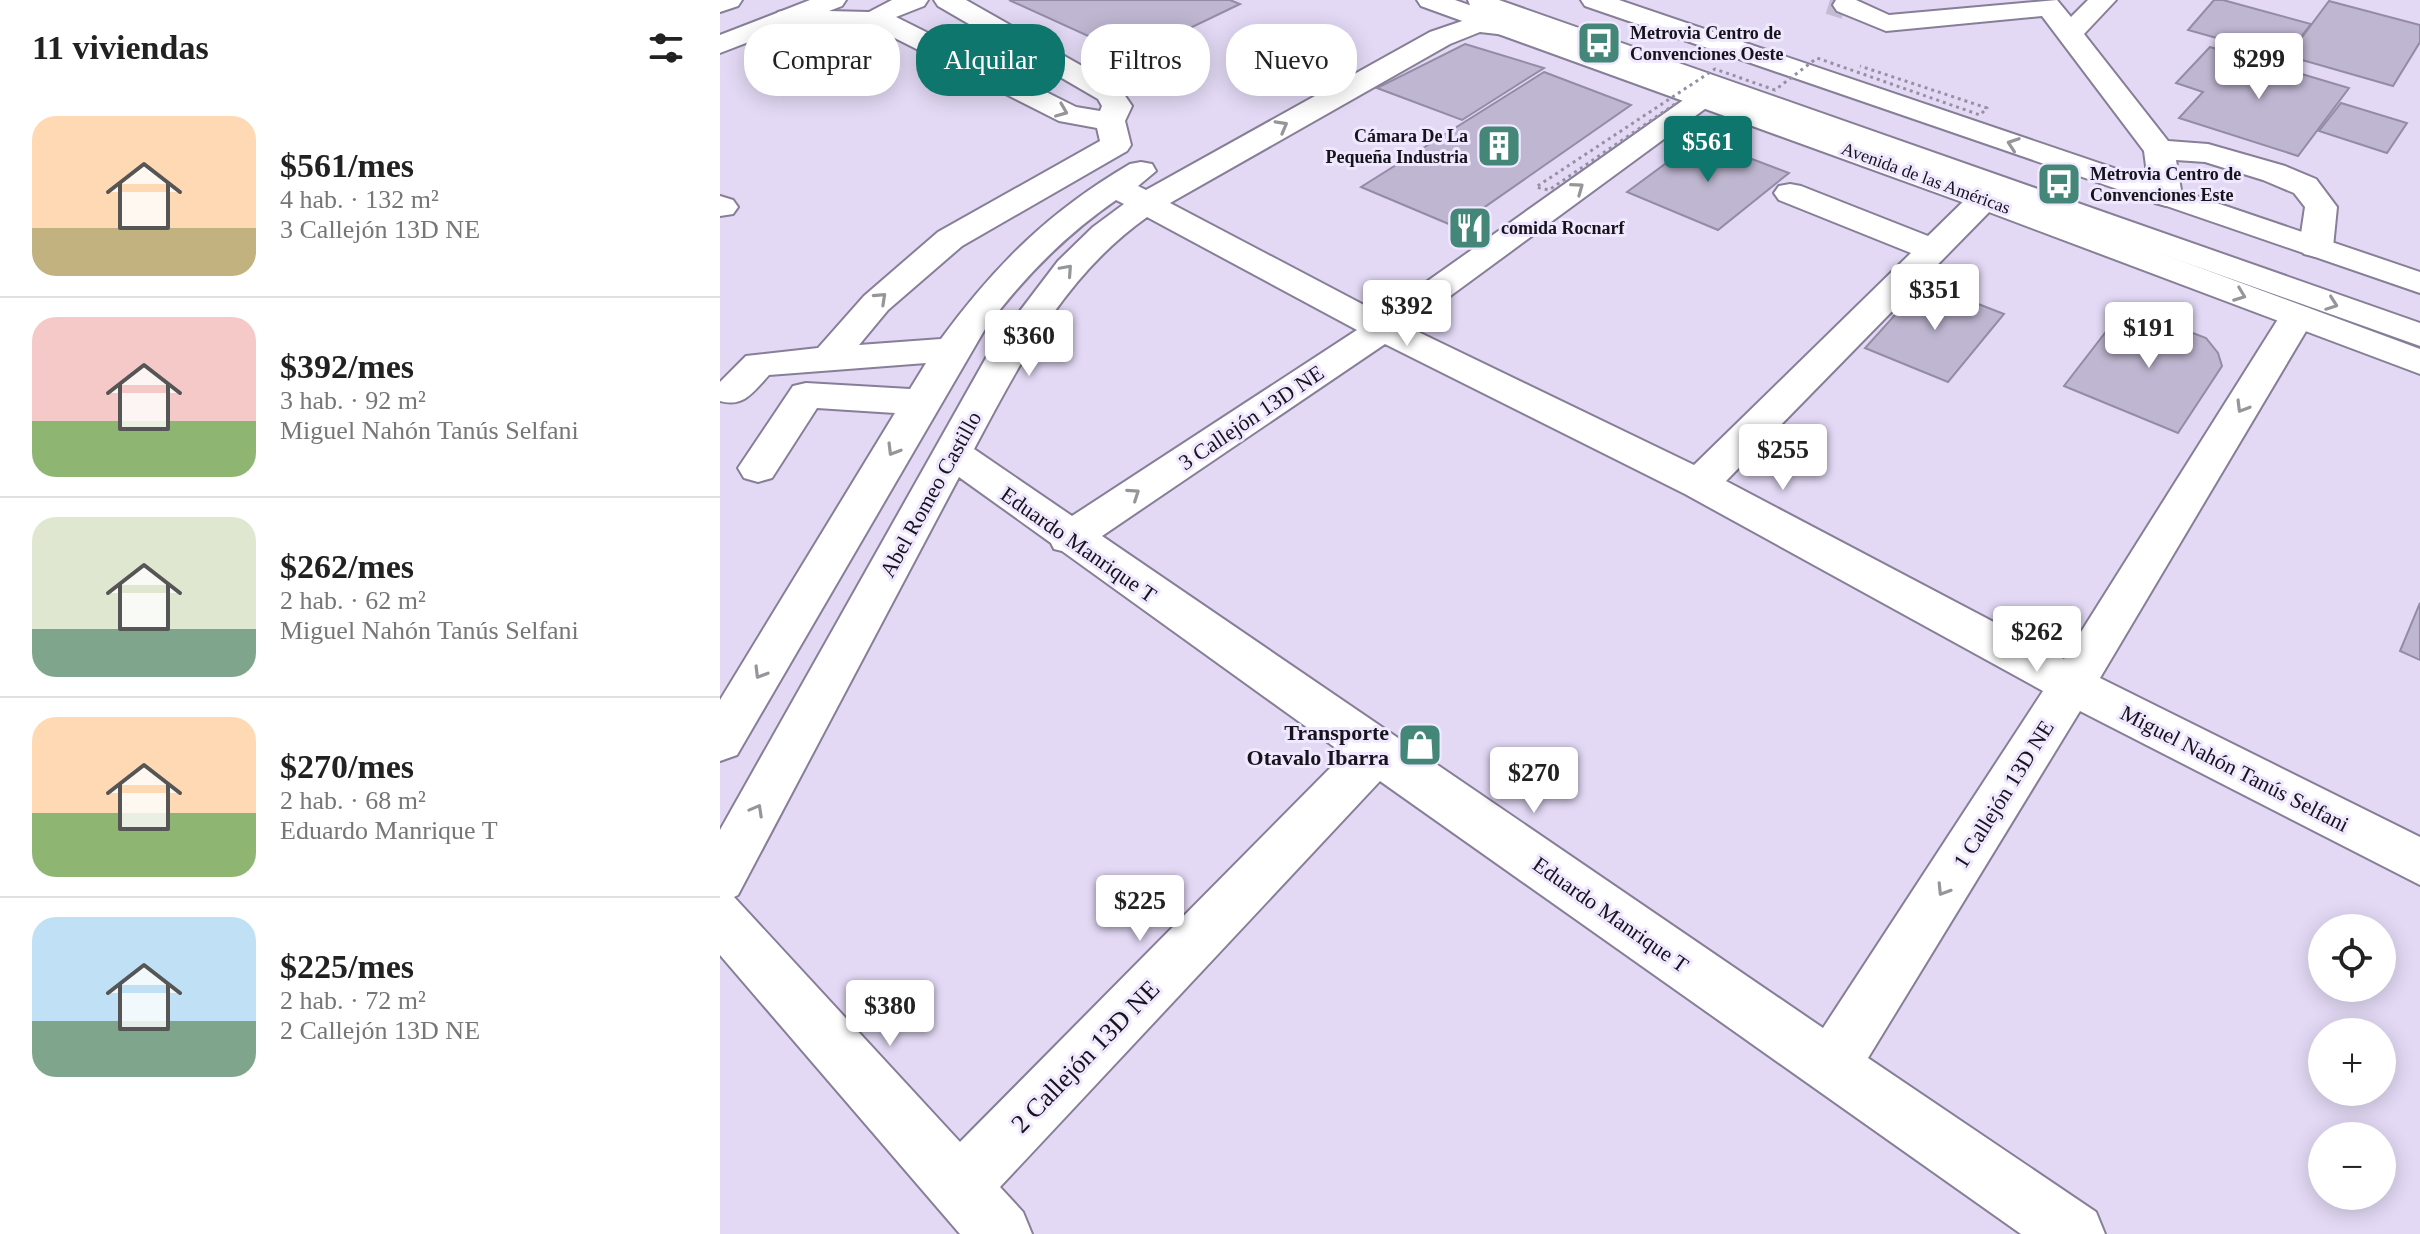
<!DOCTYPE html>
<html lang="es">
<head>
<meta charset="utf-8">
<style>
  body { margin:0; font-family:"Times New Roman",serif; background:#f6f6f6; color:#222; height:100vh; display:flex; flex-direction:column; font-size:30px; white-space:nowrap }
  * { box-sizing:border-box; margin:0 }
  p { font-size:26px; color:#767676 }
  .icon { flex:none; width:44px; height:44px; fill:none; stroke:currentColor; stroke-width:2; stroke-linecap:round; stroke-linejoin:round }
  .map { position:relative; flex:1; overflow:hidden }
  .panel { display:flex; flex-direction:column; background:#fff; width:720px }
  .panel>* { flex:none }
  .top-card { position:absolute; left:24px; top:24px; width:760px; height:72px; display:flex; gap:16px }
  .buttons { position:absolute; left:1588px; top:914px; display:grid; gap:16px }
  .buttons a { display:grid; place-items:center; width:88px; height:88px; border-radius:50%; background:#fff; box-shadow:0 4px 20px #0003; font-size:40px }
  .price { position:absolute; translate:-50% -68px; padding:0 18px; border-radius:8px; background:#fff; color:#222; font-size:26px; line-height:52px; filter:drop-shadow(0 2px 4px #0008) }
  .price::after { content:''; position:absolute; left:50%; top:48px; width:24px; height:18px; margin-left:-12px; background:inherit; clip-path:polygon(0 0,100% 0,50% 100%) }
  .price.selected { background:#0f766e; color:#fff }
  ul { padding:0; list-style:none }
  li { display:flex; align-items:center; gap:24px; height:200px; padding:0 32px }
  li+li { border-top:2px solid #e0e0e0 }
  li span { display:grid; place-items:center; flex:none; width:224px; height:160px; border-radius:24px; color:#555 }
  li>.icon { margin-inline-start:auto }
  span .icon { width:96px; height:96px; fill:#fffc; stroke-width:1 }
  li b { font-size:34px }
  h2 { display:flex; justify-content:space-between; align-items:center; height:96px; padding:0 32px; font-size:34px }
  .chip { padding:0 28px; border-radius:32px; background:#fff; box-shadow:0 4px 20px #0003; font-size:28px; line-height:72px }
  .chip.selected { background:#0f766e; color:#fff }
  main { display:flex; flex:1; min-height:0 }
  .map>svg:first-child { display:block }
  .building { fill:#bfb6d1; stroke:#948ba5; stroke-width:2 }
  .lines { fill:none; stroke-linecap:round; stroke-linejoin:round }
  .minor-tunnel { stroke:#c4bbd4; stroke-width:29; stroke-dasharray:29 14; stroke-linecap:butt }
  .minor-casing { stroke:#877e97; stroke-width:4 }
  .major-casing { stroke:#877e97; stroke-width:4 }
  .minor { fill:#fff; fill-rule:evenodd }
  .major { fill:#fff; fill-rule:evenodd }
  .path-bridge { stroke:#9790a5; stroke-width:3; stroke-dasharray:3 4; stroke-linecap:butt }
  .oneway { stroke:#969599 }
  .labels { text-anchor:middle; stroke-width:6; stroke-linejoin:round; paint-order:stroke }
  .far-poi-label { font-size:18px; font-weight:bold; fill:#16131c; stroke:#efe8fe; text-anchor:start }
  .far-street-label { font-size:18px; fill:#16131c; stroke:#efe8fe }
  .street-label { font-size:22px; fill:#16131c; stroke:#efe8fe }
  .poi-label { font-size:22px; font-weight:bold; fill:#16131c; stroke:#efe8fe; text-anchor:end }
  .near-street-label { font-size:26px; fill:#16131c; stroke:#efe8fe }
</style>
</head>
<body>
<main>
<section class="panel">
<h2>11 viviendas<svg class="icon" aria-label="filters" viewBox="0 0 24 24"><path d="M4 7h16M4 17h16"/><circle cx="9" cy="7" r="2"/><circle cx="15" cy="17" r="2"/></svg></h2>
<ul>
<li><span style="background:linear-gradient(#ffd9b3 70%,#c2b280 0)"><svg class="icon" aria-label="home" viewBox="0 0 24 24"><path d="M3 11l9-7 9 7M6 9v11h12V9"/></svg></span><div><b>$561/mes</b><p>4 hab. · 132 m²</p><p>3 Callejón 13D NE</p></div></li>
<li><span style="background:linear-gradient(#f6c9c9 65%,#8fb573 0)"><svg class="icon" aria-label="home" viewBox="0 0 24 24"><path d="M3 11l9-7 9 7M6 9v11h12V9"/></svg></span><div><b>$392/mes</b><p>3 hab. · 92 m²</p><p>Miguel Nahón Tanús Selfani</p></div></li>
<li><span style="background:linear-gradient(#dfe7d0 70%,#7fa58c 0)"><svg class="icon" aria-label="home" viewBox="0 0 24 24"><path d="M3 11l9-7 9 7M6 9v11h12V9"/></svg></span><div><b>$262/mes</b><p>2 hab. · 62 m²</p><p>Miguel Nahón Tanús Selfani</p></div></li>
<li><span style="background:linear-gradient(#ffd9b3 60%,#8fb573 0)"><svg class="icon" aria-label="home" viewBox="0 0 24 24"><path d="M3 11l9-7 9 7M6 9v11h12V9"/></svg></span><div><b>$270/mes</b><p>2 hab. · 68 m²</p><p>Eduardo Manrique T</p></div></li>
<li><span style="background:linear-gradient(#bfe0f5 65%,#7fa58c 0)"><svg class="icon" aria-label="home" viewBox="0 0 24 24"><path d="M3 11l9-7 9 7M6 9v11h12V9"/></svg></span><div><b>$225/mes</b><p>2 hab. · 72 m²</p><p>2 Callejón 13D NE</p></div></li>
</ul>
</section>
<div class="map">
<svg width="1700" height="1234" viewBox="0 0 1700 1234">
  <rect width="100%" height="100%" fill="#e3d9f5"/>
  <!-- building -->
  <g class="building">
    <polygon points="289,0 510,0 520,4 412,56"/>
    <polygon points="1494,0 1503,0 1591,24 1565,57 1468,30"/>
    <polygon points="1609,1 1700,25 1700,42 1673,86 1568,56"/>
    <polygon points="745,44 824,68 742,120 657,88"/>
    <polygon points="1490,47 1629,88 1578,156 1459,118 1483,92 1456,83"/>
    <polygon points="824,72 911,105 736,227 641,187"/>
    <polygon points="1621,103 1687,123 1667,153 1599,131"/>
    <polygon points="979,139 1069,173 998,230 907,192"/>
    <polygon points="1204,283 1284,314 1228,382 1145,348"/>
    <polygon points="1405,307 1486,338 1498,353 1502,366 1458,433 1344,386"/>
    <polygon points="1700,603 1700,660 1680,651"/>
  </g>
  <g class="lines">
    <!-- minor-tunnel -->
    <polyline class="minor-tunnel" points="1110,0 1126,5"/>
    <!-- minor casing -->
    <g class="minor-casing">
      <g id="minor">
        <path d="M 172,0 L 208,0 L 204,6 L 176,17 L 356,107 L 380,111 L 382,106 L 378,99 L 218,6 L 214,0 L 246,0 L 399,87 L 412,106 L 405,121 L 411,145 L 407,151 L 242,246 L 168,310 L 139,345 L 221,339 C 276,264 330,211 410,164 L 421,162 L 432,164 L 436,171 L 418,186 L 426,190 L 710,32 L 757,16 L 782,19 L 751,8 L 748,0 L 779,0 L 1700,323 L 1700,346 L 1278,196 L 1280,199 L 1275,206 L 1006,481 L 1344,659 L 1565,308 L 1577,305 L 1589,308 L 1595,316 L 1380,678 L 1700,837 L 1700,885 L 1360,711 L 1148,1058 L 1376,1212 L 1385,1234 L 1301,1234 L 660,781 L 280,1187 L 303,1212 L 312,1234 L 240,1234 L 0,955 L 0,830 L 271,349 L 338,261 L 373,227 L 404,204 L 396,200 C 344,236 303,278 265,329 L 17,755 L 0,761 L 0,700 L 175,413 L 97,408 L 52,478 L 38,482 L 24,478 L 18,468 L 73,386 L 86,383 L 190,389 L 206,363 L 49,375 C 34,391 24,408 0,401 L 0,382 L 26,356 L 98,348 L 144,296 L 218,232 L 380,141 L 377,128 L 339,121 L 155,28 L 67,26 L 58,24 L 54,18 L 58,12 L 67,10 L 149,12 ZM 797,24 L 979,89 L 661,314 L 450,203 L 730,44 L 760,32 L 786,35 L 795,33 L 799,27 ZM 996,95 L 1261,190 L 1253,192 L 1208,236 L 1081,186 L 1070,184 L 1059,186 L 1054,193 L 1059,200 L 1191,253 L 974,465 L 688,327 L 993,103 ZM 427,217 L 637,330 L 352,516 L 254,449 C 301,361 345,275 427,217 ZM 665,344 L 965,494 L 1323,691 L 1103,1028 L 382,536 ZM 239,477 L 331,543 L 334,549 L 342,551 L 624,754 L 240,1142 L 14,897 L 18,895 Z"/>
        <polygon points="1116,0 1136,0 1169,15 1337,0 1351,17 1368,0 1396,0 1364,34 1448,141 1488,144 1565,166 1596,179 1617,207 1613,247 1608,254 1596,257 1584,254 1579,247 1585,207 1574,193 1543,180 1485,162 1456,160 1462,196 1457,203 1446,206 1435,203 1430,196 1424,151 1322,16 1166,31 1117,11 1113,5"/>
        <polygon points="0,196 13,200 18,207 13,214 0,216"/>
      </g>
    </g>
    <!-- major casing -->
    <g class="major-casing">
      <g id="major">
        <polygon points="0,0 22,0 18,6 0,12"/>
        <polygon points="90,0 126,0 122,6 0,53 0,35"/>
        <polygon points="697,0 735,0 1275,192 1700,349 1700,374 1253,206 701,6"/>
        <polygon points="861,0 899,0 1700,272 1700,293 865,6"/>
      </g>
    </g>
    <!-- minor -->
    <use href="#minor" class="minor"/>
    <!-- major -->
    <use href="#major" class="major"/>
    <!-- path-bridge -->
    <polyline class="path-bridge" points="955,104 829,190 816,187 995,69 1055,90 1097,58 1260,115 1267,108 1140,66"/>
  </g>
  <!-- one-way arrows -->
  <defs><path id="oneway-chevron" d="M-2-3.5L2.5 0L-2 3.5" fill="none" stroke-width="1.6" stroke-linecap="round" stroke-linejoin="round" transform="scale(2)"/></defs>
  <g class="oneway">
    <use href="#oneway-chevron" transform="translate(342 111) rotate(22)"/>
    <use href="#oneway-chevron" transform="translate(562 126) rotate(-29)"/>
    <use href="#oneway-chevron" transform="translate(1293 144) rotate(-161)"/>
    <use href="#oneway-chevron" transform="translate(858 188) rotate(-36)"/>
    <use href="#oneway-chevron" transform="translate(347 270) rotate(-48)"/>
    <use href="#oneway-chevron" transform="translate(1520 295) rotate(21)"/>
    <use href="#oneway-chevron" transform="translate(161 298) rotate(-43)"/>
    <use href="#oneway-chevron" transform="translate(1612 304) rotate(20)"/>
    <use href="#oneway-chevron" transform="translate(1522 407) rotate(121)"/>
    <use href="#oneway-chevron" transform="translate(173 450) rotate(121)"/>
    <use href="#oneway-chevron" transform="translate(414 494) rotate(-34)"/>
    <use href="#oneway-chevron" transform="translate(40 673) rotate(121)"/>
    <use href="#oneway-chevron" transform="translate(37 810) rotate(-61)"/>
    <use href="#oneway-chevron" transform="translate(1223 890) rotate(122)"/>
  </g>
  <!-- icons -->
  <defs>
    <g id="bus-square" transform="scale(2.3)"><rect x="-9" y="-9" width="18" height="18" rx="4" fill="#448678" stroke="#efe8fe"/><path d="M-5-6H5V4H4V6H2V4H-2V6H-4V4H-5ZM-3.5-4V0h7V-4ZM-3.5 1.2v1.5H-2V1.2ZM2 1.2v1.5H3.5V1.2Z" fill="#fff"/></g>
    <g id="building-square" transform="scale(2.3)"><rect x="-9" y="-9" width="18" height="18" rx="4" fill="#448678" stroke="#efe8fe"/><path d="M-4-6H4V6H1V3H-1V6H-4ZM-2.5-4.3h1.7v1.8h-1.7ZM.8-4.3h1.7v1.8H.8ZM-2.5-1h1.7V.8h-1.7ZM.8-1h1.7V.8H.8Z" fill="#fff"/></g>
    <g id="restaurant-square" transform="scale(2.3)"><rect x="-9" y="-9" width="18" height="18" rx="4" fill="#448678" stroke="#efe8fe"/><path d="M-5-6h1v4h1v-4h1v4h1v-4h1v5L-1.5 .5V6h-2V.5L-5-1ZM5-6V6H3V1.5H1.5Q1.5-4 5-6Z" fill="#fff"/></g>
    <g id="shop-square" transform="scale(2.3)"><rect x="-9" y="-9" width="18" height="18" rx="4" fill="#448678" stroke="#efe8fe"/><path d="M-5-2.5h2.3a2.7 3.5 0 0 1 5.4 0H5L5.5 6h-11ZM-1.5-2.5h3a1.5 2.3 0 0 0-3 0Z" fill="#fff"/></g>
  </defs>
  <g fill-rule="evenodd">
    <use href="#bus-square" x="879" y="43"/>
    <use href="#building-square" x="779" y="146"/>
    <use href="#bus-square" x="1339" y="184"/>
    <use href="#restaurant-square" x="750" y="228"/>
    <use href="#shop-square" x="700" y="745"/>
  </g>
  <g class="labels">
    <!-- far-poi labels -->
    <g class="far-poi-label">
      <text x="910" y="39">Metrovia Centro de<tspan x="910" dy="21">Convenciones Oeste</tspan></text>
      <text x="748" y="142" text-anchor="end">Cámara De La<tspan x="748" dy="21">Pequeña Industria</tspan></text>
      <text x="1370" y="180">Metrovia Centro de<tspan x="1370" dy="21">Convenciones Este</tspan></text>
      <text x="781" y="234">comida Rocnarf</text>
    </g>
    <!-- far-street labels -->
    <g class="far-street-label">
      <text transform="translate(1206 178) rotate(20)" y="6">Avenida de las Américas</text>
    </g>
    <!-- street labels -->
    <g class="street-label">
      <text transform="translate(531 417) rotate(-34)" y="8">3 Callejón 13D NE</text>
      <text transform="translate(210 494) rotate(-61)" y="8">Abel Romeo Castillo</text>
      <text transform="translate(359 544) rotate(35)" y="8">Eduardo Manrique T</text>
      <text transform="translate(1515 768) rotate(27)" y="8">Miguel Nahón Tanús Selfani</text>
      <text transform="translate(1283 794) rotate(-58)" y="8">1 Callejón 13D NE</text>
      <text transform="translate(891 914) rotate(35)" y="8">Eduardo Manrique T</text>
    </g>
    <!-- poi labels -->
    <g class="poi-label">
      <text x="669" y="740">Transporte<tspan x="669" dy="25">Otavalo Ibarra</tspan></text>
    </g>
    <!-- near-street labels -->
    <g class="near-street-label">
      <text transform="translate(365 1056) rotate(-46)" y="9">2 Callejón 13D NE</text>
    </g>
  </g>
</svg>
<div class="buttons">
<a><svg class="icon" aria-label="locate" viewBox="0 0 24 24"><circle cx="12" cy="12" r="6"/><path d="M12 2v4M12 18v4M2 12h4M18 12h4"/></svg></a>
<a>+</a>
<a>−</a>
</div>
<b class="price" style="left:1539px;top:101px">$299</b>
<b class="price selected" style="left:988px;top:184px">$561</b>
<b class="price" style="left:1215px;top:332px">$351</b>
<b class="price" style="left:687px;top:348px">$392</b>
<b class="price" style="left:1429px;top:370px">$191</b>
<b class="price" style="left:309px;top:378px">$360</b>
<b class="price" style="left:1063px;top:492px">$255</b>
<b class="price" style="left:1317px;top:674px">$262</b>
<b class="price" style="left:814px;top:815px">$270</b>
<b class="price" style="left:420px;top:943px">$225</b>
<b class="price" style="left:170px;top:1048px">$380</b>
<div class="top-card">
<a class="chip">Comprar</a>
<a class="chip selected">Alquilar</a>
<a class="chip">Filtros</a>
<a class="chip">Nuevo</a>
</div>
</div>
</main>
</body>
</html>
